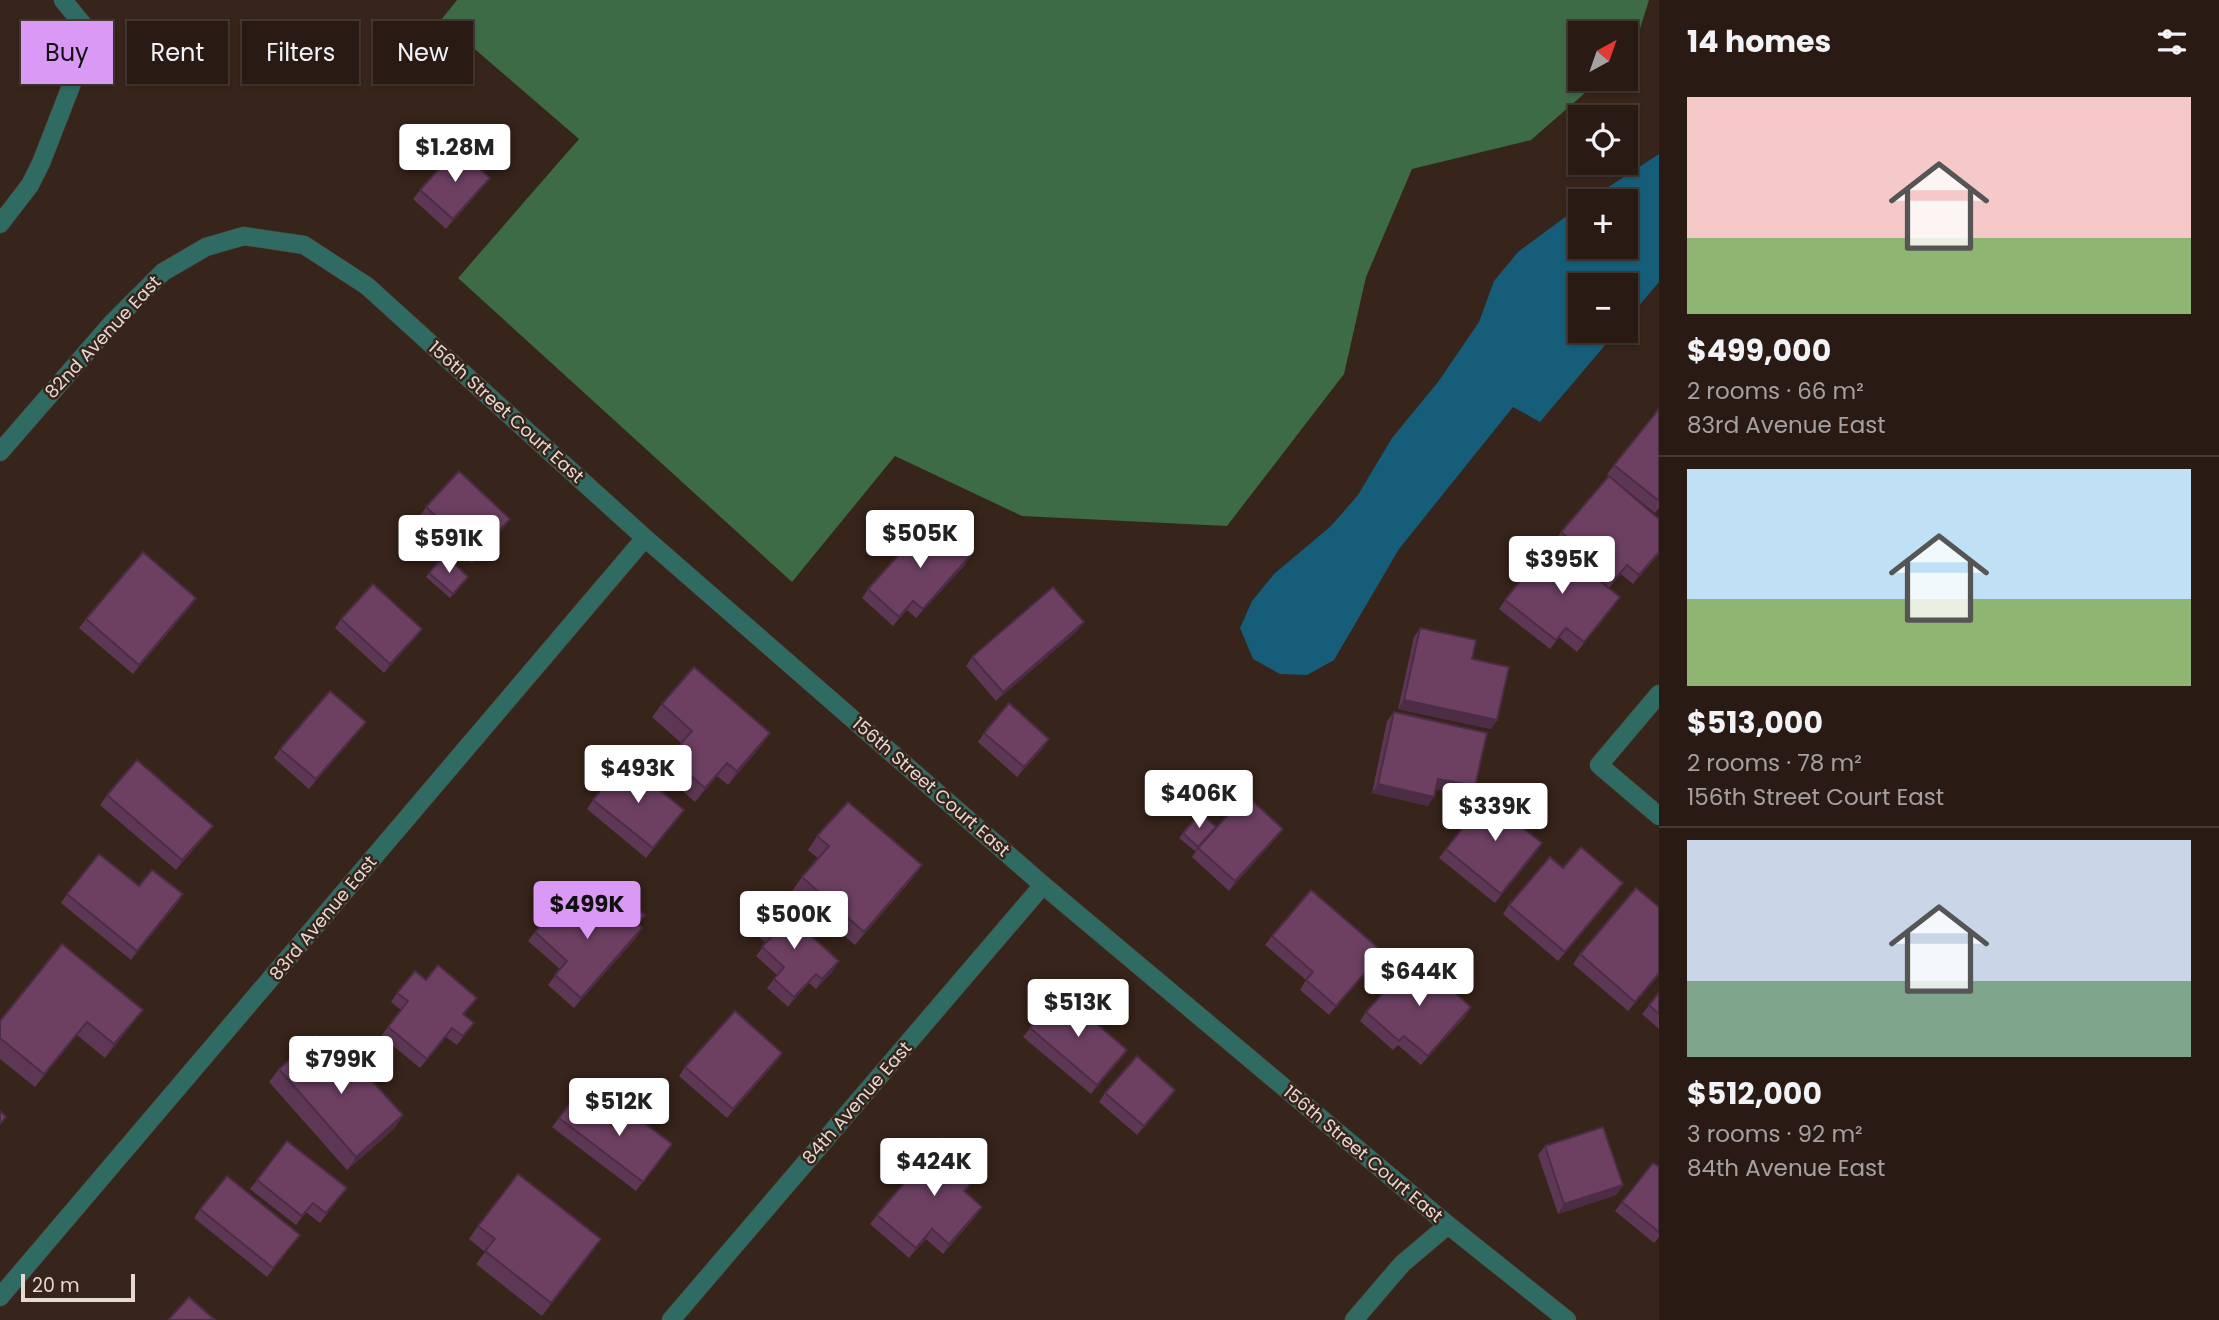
<!DOCTYPE html>
<html lang="en">
<head>
<meta charset="utf-8">
<style>
  body { margin:0; font-family:Poppins,sans-serif; background:#352822; color:#f1f3f6; height:100vh; display:flex; flex-direction:column; font-size:26px; white-space:nowrap }
  * { box-sizing:border-box; margin:0 }
  p { font-size:23px; color:#a5a1a0 }
  .icon { flex:none; width:38px; height:38px; fill:none; stroke:currentColor; stroke-width:2; stroke-linecap:round; stroke-linejoin:round }
  .map { position:relative; flex:1; overflow:hidden }
  .side { display:flex; flex-direction:column; background:#291b14; width:560px }
  .side>* { flex:none }
  .hud { position:absolute; left:21px; top:21px; width:665px; height:63px; display:flex; gap:14px }
  .needle { width:46px; rotate:40deg }
  .fabs { position:absolute; left:1568px; top:21px; display:grid; gap:14px }
  .fabs a { display:grid; place-items:center; width:70px; height:70px; border-radius:0px; background:#291b14; box-shadow:0 2px 5px #0004,0 0 0 2px #453934; font-size:35px }
  .scale { position:absolute; left:21px; bottom:18px; width:114px; box-sizing:border-box; padding-left:7px; border:4px solid #e6d9d2; border-top:0; font-size:19px; line-height:24px; white-space:nowrap; color:#e6d9d2; -webkit-text-stroke:5px #37241a; paint-order:stroke }
  .price { position:absolute; translate:-50% -60px; padding:0 16px; border-radius:7px; background:#fff; color:#222; font-size:23px; line-height:46px; filter:drop-shadow(0 2px 4px #0008) }
  .price::after { content:''; position:absolute; left:50%; top:42px; width:21px; height:16px; margin-left:-10px; background:inherit; clip-path:polygon(0 0,100% 0,50% 100%) }
  .price.active { background:#db99f6; color:#111 }
  ul { padding:0; list-style:none }
  li { display:grid; align-content:center; gap:14px; height:371px; padding:0 28px }
  li+li { border-top:2px solid #453934 }
  li span { display:grid; place-items:center; height:217px; border-radius:0px; color:#555 }
  li>.icon { margin-inline-start:auto }
  span .icon { width:126px; height:126px; fill:#fffc; stroke-width:1 }
  li b { font-size:30px }
  h2 { display:flex; justify-content:space-between; align-items:center; height:84px; padding:0 28px; font-size:30px }
  .tag { padding:0 24px; border-radius:0px; background:#291b14; box-shadow:0 2px 5px #0004,0 0 0 2px #453934; font-size:24px; line-height:63px }
  .tag.active { background:#db99f6; color:#111 }
  main { display:flex; flex:1; min-height:0 }
  .map>svg:first-child { display:block }
  .forest { fill:#3c6b45 }
  .water { fill:#155d78 }
  .lines { fill:none; stroke-linecap:round; stroke-linejoin:round }
  .minor-casing { stroke:#534137; stroke-width:19 }
  .minor { stroke:#2f6a63; stroke-width:18 }
  .wall { fill:#5e3754 }
  .shaded-wall { fill:#4c2d45 }
  .building { fill:#6d4062; stroke:#4c2d45; stroke-width:2 }
  .labels { text-anchor:middle; stroke-width:5; stroke-linejoin:round; paint-order:stroke }
  .street-label { font-size:18px; fill:#e6d9d2; stroke:#37241a }
</style>
</head>
<body>
<main>
<div class="map">
<svg width="1659" height="1320" viewBox="0 0 1659 1320">
  <rect width="100%" height="100%" fill="#37241a"/>
  <!-- forest -->
  <polygon class="forest" points="457,0 1649,0 1633,51 1626,57 1626,33 1580,33 1580,79 1601,79 1531,140 1412,169 1366,277 1344,374 1227,526 1022,516 895,456 792,582 458,278 579,139 441,20"/>
  <!-- water -->
  <polygon class="water" points="1659,154 1659,282 1626,321 1626,285 1580,285 1580,331 1617,331 1540,422 1513,407 1399,549 1334,660 1307,675 1280,674 1253,659 1240,628 1252,601 1274,574 1331,526 1358,495 1392,438 1438,382 1479,322 1494,281 1518,252 1580,206 1580,247 1626,247 1626,201 1587,201"/>
  <g class="lines">
    <!-- minor casing -->
    <g class="minor-casing">
      <g id="minor">
        <polyline points="0,224 30,185 41,163 85,50 84,26 63,0"/>
        <polyline points="0,452 113,322 163,272 206,247 244,236 304,245 367,286 645,538 1043,885 1448,1225 1567,1320"/>
        <polyline points="1659,694 1599,765 1659,816"/>
        <polyline points="0,1297 645,538"/>
        <polyline points="671,1320 1043,885"/>
        <polyline points="1354,1320 1402,1264 1448,1225"/>
      </g>
    </g>
    <!-- minor -->
    <use href="#minor" class="minor"/>
  </g>
  <!-- wall -->
  <g class="wall">
    <polygon points="483,187 446,229 413,199 420,190"/>
    <polygon points="1659,409 1659,508 1655,513 1607,474"/>
    <polygon points="426,507 510,519 504,528 472,563 420,516"/>
    <polygon points="1561,532 1659,554 1633,584 1621,574 1609,588 1614,606 1577,652 1559,637 1550,649 1499,609 1505,600 1607,586 1555,541"/>
    <polygon points="970,556 964,566 916,618 907,610 893,626 862,598 868,589"/>
    <polygon points="429,573 465,581 450,598 426,577"/>
    <polygon points="196,598 190,607 133,674 79,628 86,619"/>
    <polygon points="341,619 415,638 384,673 335,628"/>
    <polygon points="1084,622 1077,631 996,701 966,666 972,657"/>
    <polygon points="1420,628 1472,659 1497,720 1491,729 1398,709 1414,637"/>
    <polygon points="662,704 770,733 761,746 728,785 717,776 695,802 660,771 681,743 652,717"/>
    <polygon points="1394,712 1469,796 1436,789 1428,806 1372,793 1387,721"/>
    <polygon points="366,722 359,731 309,789 274,758 280,749"/>
    <polygon points="984,733 1049,739 1043,748 1017,777 978,742"/>
    <polygon points="107,795 213,826 206,835 176,870 100,805"/>
    <polygon points="593,800 684,810 646,858 587,809"/>
    <polygon points="1517,823 1542,843 1495,903 1439,858 1446,849"/>
    <polygon points="1283,829 1276,838 1229,891 1192,857 1198,848"/>
    <polygon points="1212,832 1195,851 1179,838 1183,833"/>
    <polygon points="817,836 922,865 912,879 855,945 792,891 802,877 818,858 808,850"/>
    <polygon points="1563,868 1623,883 1617,892 1558,961 1503,914 1509,905"/>
    <polygon points="139,886 183,894 131,960 61,903 67,894"/>
    <polygon points="586,917 637,924 636,938 574,1008 548,985 560,969 528,941 535,932"/>
    <polygon points="757,920 833,971 816,989 809,983 788,1007 767,988 777,975 756,956 766,943 750,929"/>
    <polygon points="1272,936 1383,952 1376,961 1329,1015 1300,990 1306,980 1265,945"/>
    <polygon points="1580,954 1659,975 1628,1011 1573,964"/>
    <polygon points="426,980 477,998 464,1015 474,1023 457,1045 446,1037 420,1068 381,1036 401,1010 391,1002 397,993"/>
    <polygon points="1659,993 1659,1029 1642,1014"/>
    <polygon points="1366,1012 1465,1017 1421,1065 1398,1045 1393,1050 1360,1021"/>
    <polygon points="0,1021 133,1023 105,1058 77,1035 35,1087 0,1059"/>
    <polygon points="1030,1028 1127,1050 1091,1094 1023,1037"/>
    <polygon points="782,1053 776,1062 727,1118 679,1076 685,1067"/>
    <polygon points="279,1069 352,1077 403,1115 394,1129 347,1170 269,1082"/>
    <polygon points="1175,1090 1169,1099 1137,1135 1099,1102 1105,1093"/>
    <polygon points="575,1097 614,1127 665,1153 636,1191 552,1127"/>
    <polygon points="1545,1146 1623,1185 1616,1195 1558,1214 1538,1155"/>
    <polygon points="1659,1167 1659,1237 1654,1243 1615,1211 1622,1202"/>
    <polygon points="981,1172 965,1192 976,1216 943,1254 926,1239 909,1258 870,1224 877,1215"/>
    <polygon points="257,1180 340,1197 320,1223 306,1212 296,1225 250,1189"/>
    <polygon points="200,1209 300,1235 267,1277 194,1218"/>
    <polygon points="478,1226 592,1252 542,1316 476,1264 485,1252 469,1239"/>
  </g>
  <!-- shaded-wall -->
  <g class="shaded-wall">
    <polygon points="490,178 483,187 446,229 453,219"/>
    <polygon points="510,519 504,528 472,563 478,554"/>
    <polygon points="1659,552 1659,554 1633,584 1639,575"/>
    <polygon points="970,556 964,566 916,618 923,609"/>
    <polygon points="196,598 190,607 133,674 139,665"/>
    <polygon points="913,601 907,610 893,626 899,617"/>
    <polygon points="1084,622 1077,631 996,701 1003,692"/>
    <polygon points="422,629 415,638 384,673 390,664"/>
    <polygon points="1404,700 1497,720 1491,729 1398,709"/>
    <polygon points="366,722 359,731 309,789 316,779"/>
    <polygon points="770,733 761,746 728,785 737,771"/>
    <polygon points="1049,739 1043,748 1017,777 1024,767"/>
    <polygon points="727,763 717,776 695,802 705,788"/>
    <polygon points="1438,779 1475,786 1469,796 1432,788"/>
    <polygon points="1378,784 1434,797 1428,806 1372,793"/>
    <polygon points="213,826 206,835 176,870 182,860"/>
    <polygon points="1283,829 1276,838 1229,891 1235,881"/>
    <polygon points="1542,843 1536,853 1495,903 1501,894"/>
    <polygon points="922,865 912,879 855,945 864,932"/>
    <polygon points="1623,883 1617,892 1558,961 1565,952"/>
    <polygon points="183,894 177,904 131,960 137,951"/>
    <polygon points="642,928 636,938 574,1008 581,998"/>
    <polygon points="1383,952 1376,961 1329,1015 1336,1006"/>
    <polygon points="839,961 833,971 816,989 822,979"/>
    <polygon points="1659,973 1659,975 1628,1011 1635,1002"/>
    <polygon points="816,974 809,983 788,1007 794,997"/>
    <polygon points="1471,1007 1465,1017 1421,1065 1428,1056"/>
    <polygon points="143,1010 133,1023 105,1058 114,1044"/>
    <polygon points="87,1022 77,1035 35,1087 44,1074"/>
    <polygon points="452,1028 446,1037 420,1068 427,1059"/>
    <polygon points="1127,1050 1121,1059 1091,1094 1097,1085"/>
    <polygon points="782,1053 776,1062 727,1118 733,1109"/>
    <polygon points="1175,1090 1169,1099 1137,1135 1144,1126"/>
    <polygon points="403,1115 394,1129 347,1170 356,1157"/>
    <polygon points="1623,1185 1616,1195 1558,1214 1564,1204"/>
    <polygon points="982,1207 976,1216 943,1254 949,1244"/>
    <polygon points="932,1229 926,1239 909,1258 916,1248"/>
    <polygon points="601,1239 592,1252 542,1316 551,1303"/>
  </g>
  <!-- building -->
  <g class="building">
    <polygon points="457,149 490,178 453,219 420,190"/>
    <polygon points="1659,409 1659,501 1614,465"/>
    <polygon points="459,471 510,519 478,554 426,507"/>
    <polygon points="1609,476 1659,519 1659,552 1639,575 1627,565 1615,579 1561,532"/>
    <polygon points="930,520 970,556 923,609 913,601 899,617 868,589"/>
    <polygon points="1551,542 1620,597 1584,642 1566,628 1556,640 1505,600"/>
    <polygon points="143,552 196,598 139,665 86,619"/>
    <polygon points="445,555 468,577 453,594 429,573"/>
    <polygon points="373,584 422,629 390,664 341,619"/>
    <polygon points="1053,587 1084,622 1003,692 972,657"/>
    <polygon points="1420,628 1476,640 1472,659 1509,667 1497,720 1404,700"/>
    <polygon points="694,667 770,733 737,771 727,763 705,788 669,757 692,731 662,704"/>
    <polygon points="330,691 366,722 316,779 280,749"/>
    <polygon points="1009,703 1049,739 1024,767 984,733"/>
    <polygon points="1394,712 1487,733 1475,786 1438,779 1434,797 1378,784"/>
    <polygon points="137,760 213,826 182,860 107,795"/>
    <polygon points="624,761 684,810 653,848 593,800"/>
    <polygon points="1493,790 1523,815 1517,823 1542,843 1501,894 1446,849"/>
    <polygon points="1246,795 1283,829 1235,881 1198,848"/>
    <polygon points="848,802 922,865 864,932 802,877 829,846 817,836"/>
    <polygon points="1200,813 1216,827 1198,847 1183,833"/>
    <polygon points="1581,847 1623,883 1565,952 1509,905 1550,857 1563,868"/>
    <polygon points="99,854 139,886 152,870 183,894 137,951 67,894"/>
    <polygon points="1636,888 1659,907 1659,973 1635,1002 1580,954"/>
    <polygon points="1311,890 1383,952 1336,1006 1306,980 1313,972 1272,936"/>
    <polygon points="617,892 645,915 637,924 609,900"/>
    <polygon points="605,896 642,928 581,998 555,975 567,961 535,932 565,898 586,917"/>
    <polygon points="773,902 839,961 822,979 816,974 794,997 774,979 784,967 762,947 773,935 757,920"/>
    <polygon points="62,944 143,1010 114,1044 87,1022 44,1074 0,1038 0,1021"/>
    <polygon points="1415,958 1471,1007 1428,1056 1404,1036 1399,1041 1366,1012"/>
    <polygon points="438,965 477,998 463,1014 474,1023 463,1036 452,1028 427,1059 388,1027 408,1001 397,993 415,971 426,980"/>
    <polygon points="1060,992 1127,1050 1097,1085 1030,1028"/>
    <polygon points="1659,993 1659,1014 1649,1005"/>
    <polygon points="735,1011 782,1053 733,1109 685,1067"/>
    <polygon points="316,1036 352,1077 361,1069 403,1115 356,1157 279,1069"/>
    <polygon points="1137,1056 1175,1090 1144,1126 1105,1093"/>
    <polygon points="575,1097 614,1127 627,1110 672,1144 643,1182 559,1118"/>
    <polygon points="0,1111 6,1117 0,1124"/>
    <polygon points="1603,1127 1623,1185 1564,1204 1545,1146"/>
    <polygon points="942,1138 981,1172 964,1191 982,1207 949,1244 932,1229 916,1248 877,1215"/>
    <polygon points="287,1141 347,1188 326,1213 313,1203 302,1216 257,1180"/>
    <polygon points="1653,1163 1659,1167 1659,1232 1622,1202"/>
    <polygon points="518,1174 601,1239 551,1303 485,1251 495,1239 478,1226"/>
    <polygon points="227,1176 300,1235 273,1268 200,1209"/>
    <polygon points="189,1297 215,1320 168,1320"/>
  </g>
  <g class="labels">
    <!-- street labels -->
    <g class="street-label">
      <text transform="translate(103 337) rotate(-47)" y="6">82nd Avenue East</text>
      <text transform="translate(506 412) rotate(42)" y="6">156th Street Court East</text>
      <text transform="translate(931 787) rotate(41)" y="6">156th Street Court East</text>
      <text transform="translate(323 918) rotate(-50)" y="6">83rd Avenue East</text>
      <text transform="translate(857 1103) rotate(-49)" y="6">84th Avenue East</text>
      <text transform="translate(1363 1154) rotate(40)" y="6">156th Street Court East</text>
    </g>
  </g>
</svg>
<div class="fabs">
<a><svg class="needle" viewBox="-14 -14 28 28"><path d="M0-13l5 13h-10z" fill="#e53935"/><path d="M0 13l5-13h-10z" fill="#a5a1a0"/></svg></a>
<a><svg class="icon" aria-label="locate" viewBox="0 0 24 24"><circle cx="12" cy="12" r="6"/><path d="M12 2v4M12 18v4M2 12h4M18 12h4"/></svg></a>
<a>+</a>
<a>−</a>
</div>
<div class="scale">20 m</div>
<b class="price" style="left:455px;top:184px">$1.28M</b>
<b class="price" style="left:920px;top:570px">$505K</b>
<b class="price" style="left:449px;top:575px">$591K</b>
<b class="price" style="left:1562px;top:596px">$395K</b>
<b class="price" style="left:638px;top:805px">$493K</b>
<b class="price" style="left:1199px;top:830px">$406K</b>
<b class="price" style="left:1495px;top:843px">$339K</b>
<b class="price active" style="left:587px;top:941px">$499K</b>
<b class="price" style="left:794px;top:951px">$500K</b>
<b class="price" style="left:1419px;top:1008px">$644K</b>
<b class="price" style="left:1078px;top:1039px">$513K</b>
<b class="price" style="left:341px;top:1096px">$799K</b>
<b class="price" style="left:619px;top:1138px">$512K</b>
<b class="price" style="left:934px;top:1198px">$424K</b>
<div class="hud">
<a class="tag active">Buy</a>
<a class="tag">Rent</a>
<a class="tag">Filters</a>
<a class="tag">New</a>
</div>
</div>
<section class="side">
<h2>14 homes<svg class="icon" aria-label="filters" viewBox="0 0 24 24"><path d="M4 7h16M4 17h16"/><circle cx="9" cy="7" r="2"/><circle cx="15" cy="17" r="2"/></svg></h2>
<ul>
<li><span style="background:linear-gradient(#f6c9c9 65%,#8fb573 0)"><svg class="icon" aria-label="home" viewBox="0 0 24 24"><path d="M3 11l9-7 9 7M6 9v11h12V9"/></svg></span><div><b>$499,000</b><p>2 rooms · 66 m²</p><p>83rd Avenue East</p></div></li>
<li><span style="background:linear-gradient(#bfe0f5 60%,#8fb573 0)"><svg class="icon" aria-label="home" viewBox="0 0 24 24"><path d="M3 11l9-7 9 7M6 9v11h12V9"/></svg></span><div><b>$513,000</b><p>2 rooms · 78 m²</p><p>156th Street Court East</p></div></li>
<li><span style="background:linear-gradient(#c9d6e8 65%,#7fa58c 0)"><svg class="icon" aria-label="home" viewBox="0 0 24 24"><path d="M3 11l9-7 9 7M6 9v11h12V9"/></svg></span><div><b>$512,000</b><p>3 rooms · 92 m²</p><p>84th Avenue East</p></div></li>
</ul>
</section>
</main>
</body>
</html>
